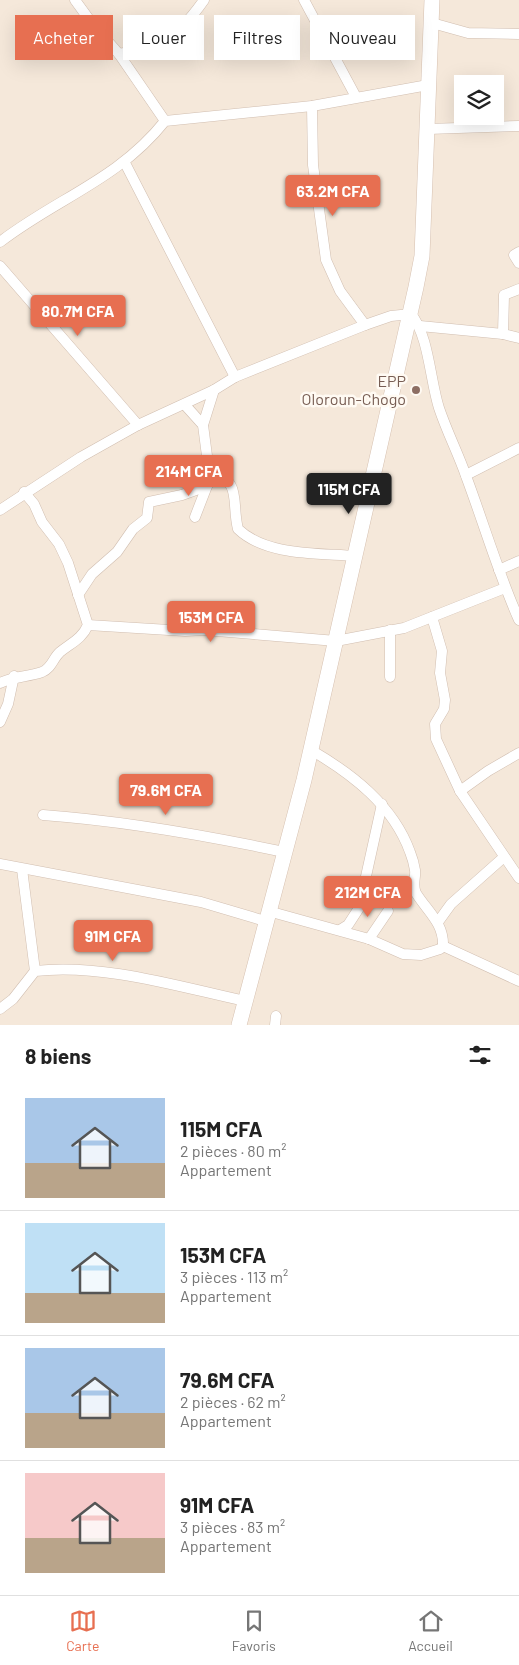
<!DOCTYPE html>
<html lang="fr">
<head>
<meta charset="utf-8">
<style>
  body { margin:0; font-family:Barlow,sans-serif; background:#f6f6f6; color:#222; height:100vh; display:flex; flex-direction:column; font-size:19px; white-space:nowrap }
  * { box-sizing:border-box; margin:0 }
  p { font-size:16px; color:#767676 }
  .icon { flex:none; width:28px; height:28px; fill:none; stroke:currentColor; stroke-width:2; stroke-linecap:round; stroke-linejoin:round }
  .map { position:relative; height:1025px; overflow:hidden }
  .drawer { display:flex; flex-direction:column; background:#fff; flex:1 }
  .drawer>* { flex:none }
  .guide { position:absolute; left:15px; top:15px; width:490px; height:45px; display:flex; gap:10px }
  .fabs { position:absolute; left:454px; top:75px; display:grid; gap:10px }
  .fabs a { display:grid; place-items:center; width:50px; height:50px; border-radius:0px; background:#fff; box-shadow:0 5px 20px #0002; font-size:25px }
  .price { position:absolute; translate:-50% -42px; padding:0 11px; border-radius:5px; background:#e76f51; color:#fff; font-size:16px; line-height:32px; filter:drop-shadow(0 1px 2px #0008) }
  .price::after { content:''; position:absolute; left:50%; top:30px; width:15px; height:11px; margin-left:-8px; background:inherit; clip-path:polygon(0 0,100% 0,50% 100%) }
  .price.selected { background:#222; color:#fff }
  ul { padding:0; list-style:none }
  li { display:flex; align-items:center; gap:15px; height:125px; padding:0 25px }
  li+li { border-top:1px solid #e0e0e0 }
  li span { display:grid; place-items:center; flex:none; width:140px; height:100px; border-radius:0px; color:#555 }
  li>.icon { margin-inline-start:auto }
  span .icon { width:60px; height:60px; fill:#fffc; stroke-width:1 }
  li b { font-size:21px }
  h2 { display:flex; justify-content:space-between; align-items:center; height:60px; padding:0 25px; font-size:21px }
  .tag { padding:0 18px; border-radius:0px; background:#fff; box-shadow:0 5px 20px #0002; font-size:18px; line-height:45px }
  .tag.selected { background:#e76f51; color:#fff }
  .menu { display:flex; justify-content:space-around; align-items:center; height:70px; border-top:1px solid #e0e0e0; background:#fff; font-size:14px; color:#767676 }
  .menu a { display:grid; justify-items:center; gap:2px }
  .menu .selected { color:#e76f51 }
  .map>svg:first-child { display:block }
  .residential { fill:#f5e8da; fill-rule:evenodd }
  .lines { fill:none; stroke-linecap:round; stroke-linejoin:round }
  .street-casing { stroke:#d1beb0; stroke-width:11 }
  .secondary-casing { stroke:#d6c0b0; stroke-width:16 }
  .street { stroke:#fff; stroke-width:10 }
  .secondary { stroke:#fff; stroke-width:15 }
  .education-dot { fill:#8d6e63; stroke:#fffaf3; stroke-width:2 }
  .labels { text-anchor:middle; stroke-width:5; stroke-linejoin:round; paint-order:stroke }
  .education-label { font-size:16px; fill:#785e54; stroke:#fffaf3; text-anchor:end }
</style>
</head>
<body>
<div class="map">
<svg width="519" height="1025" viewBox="0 0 519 1025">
  <rect width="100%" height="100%" fill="#fdf6ec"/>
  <!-- residential -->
  <path class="residential" d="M 0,0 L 519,0 L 519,1025 L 0,1025 ZM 462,84 L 495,84 L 495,116 L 462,116 Z"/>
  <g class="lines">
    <!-- street casing -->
    <g class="street-casing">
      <g id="street">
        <polyline points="75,0 91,22 119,54 165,121"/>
        <polyline points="304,0 356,97"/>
        <polyline points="432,23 468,33 519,34"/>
        <path d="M 119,54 C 164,46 177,38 204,0"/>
        <polyline points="312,106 313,165 326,260 340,291 365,325"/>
        <polyline points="428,129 519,126"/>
        <polyline points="125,163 235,377"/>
        <path d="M 0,242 C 57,198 118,180 165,121 L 312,106 L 428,85"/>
        <polyline points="519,252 514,255 519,263"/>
        <polyline points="0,266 138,425"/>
        <polyline points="420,326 503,334 519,338"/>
        <polyline points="503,334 504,295 519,289"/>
        <polyline points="203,425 214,390"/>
        <path d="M 209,475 C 243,478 231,502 238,529 C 266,556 318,553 355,556"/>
        <polyline points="466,475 519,448"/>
        <path d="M 0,510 L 81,457 L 138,425 L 214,390 L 235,377 L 365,325 L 391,316 L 411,314 C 429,336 430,380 439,408 C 447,432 458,453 466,476 C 484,524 498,573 519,620"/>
        <polyline points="195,517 207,486"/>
        <polyline points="499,570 519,561"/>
        <polyline points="78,595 92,574 117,552 133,529 147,518 149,502 182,495 207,486 210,479 203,425 185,405"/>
        <polyline points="432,617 442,651 440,673 445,700 444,709 435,724 436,739 460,791 519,878"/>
        <polyline points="88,625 185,631 205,630 336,641 404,628 505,588"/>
        <polyline points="390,630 390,677"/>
        <path d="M 0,683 C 15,676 28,677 42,672 C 52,668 53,658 60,652 C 71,643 82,639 88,625 L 68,563 L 59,544 L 42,522 L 34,504 L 24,492"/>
        <polyline points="0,722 8,704 14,676"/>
        <path d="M 311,750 C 352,774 393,805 410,852 C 412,857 414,864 415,870 C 416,878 412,885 416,893 C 427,911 444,923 443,946"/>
        <polyline points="460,791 488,771 519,753"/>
        <path d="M 43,815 C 125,821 204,835 284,852"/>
        <polyline points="0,864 201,902 265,921"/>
        <polyline points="22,869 35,971"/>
        <polyline points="268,911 369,939 403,954 421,955 440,949 443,946"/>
        <polyline points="438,922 451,904 504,857"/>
        <polyline points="340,930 348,925 359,908 382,804"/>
        <polyline points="369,939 388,911"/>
        <polyline points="443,946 519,981"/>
        <path d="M 0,1009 L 13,999 L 35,971 C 102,963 180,987 245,1001"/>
        <polyline points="275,1025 276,1016"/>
      </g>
    </g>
    <!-- secondary casing -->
    <g class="secondary-casing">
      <polyline id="secondary" points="239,1025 304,780 416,287 422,256 432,0"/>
    </g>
    <!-- street -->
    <use href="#street" class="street"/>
    <!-- secondary -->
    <use href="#secondary" class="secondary"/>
  </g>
  <!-- markers -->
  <circle class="education-dot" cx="416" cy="390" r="5"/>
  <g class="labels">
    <!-- education labels -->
    <g class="education-label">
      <text x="406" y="387">EPP<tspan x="406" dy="18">Oloroun-Chogo</tspan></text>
    </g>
  </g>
</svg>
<div class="fabs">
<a><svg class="icon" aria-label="layers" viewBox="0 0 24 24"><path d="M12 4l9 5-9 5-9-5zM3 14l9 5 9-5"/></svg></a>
</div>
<b class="price" style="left:333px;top:217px">63.2M CFA</b>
<b class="price" style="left:78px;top:337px">80.7M CFA</b>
<b class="price" style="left:189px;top:497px">214M CFA</b>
<b class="price selected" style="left:349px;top:515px">115M CFA</b>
<b class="price" style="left:211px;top:643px">153M CFA</b>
<b class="price" style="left:166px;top:816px">79.6M CFA</b>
<b class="price" style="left:368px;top:918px">212M CFA</b>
<b class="price" style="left:113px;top:962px">91M CFA</b>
<div class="guide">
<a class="tag selected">Acheter</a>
<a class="tag">Louer</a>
<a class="tag">Filtres</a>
<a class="tag">Nouveau</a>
</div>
</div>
<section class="drawer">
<h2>8 biens<svg class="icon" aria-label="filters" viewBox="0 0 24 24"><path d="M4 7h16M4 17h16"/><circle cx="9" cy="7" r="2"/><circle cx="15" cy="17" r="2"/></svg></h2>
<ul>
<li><span style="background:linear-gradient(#a9c7e8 65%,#b9a48a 0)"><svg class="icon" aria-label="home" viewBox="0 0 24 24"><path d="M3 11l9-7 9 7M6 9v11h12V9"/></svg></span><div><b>115M CFA</b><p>2 pièces · 80 m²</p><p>Appartement</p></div></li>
<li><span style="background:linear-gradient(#bfe0f5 70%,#b9a48a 0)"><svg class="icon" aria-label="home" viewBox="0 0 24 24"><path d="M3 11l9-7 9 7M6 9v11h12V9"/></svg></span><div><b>153M CFA</b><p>3 pièces · 113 m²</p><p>Appartement</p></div></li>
<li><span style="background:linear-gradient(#a9c7e8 65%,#b9a48a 0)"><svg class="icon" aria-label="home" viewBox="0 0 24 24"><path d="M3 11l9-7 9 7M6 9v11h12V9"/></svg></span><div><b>79.6M CFA</b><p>2 pièces · 62 m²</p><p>Appartement</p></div></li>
<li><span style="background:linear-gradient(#f6c9c9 65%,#b9a48a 0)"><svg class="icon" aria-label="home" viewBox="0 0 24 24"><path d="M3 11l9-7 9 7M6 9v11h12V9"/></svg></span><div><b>91M CFA</b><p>3 pièces · 83 m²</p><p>Appartement</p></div></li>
</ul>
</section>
<nav class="menu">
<a class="selected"><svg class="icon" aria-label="map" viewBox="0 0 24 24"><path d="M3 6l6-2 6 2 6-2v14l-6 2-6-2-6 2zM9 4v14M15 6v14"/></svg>Carte</a>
<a><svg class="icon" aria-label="saved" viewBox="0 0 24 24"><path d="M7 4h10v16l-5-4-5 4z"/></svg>Favoris</a>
<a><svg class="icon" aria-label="home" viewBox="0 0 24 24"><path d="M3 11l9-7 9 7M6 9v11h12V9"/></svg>Accueil</a>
</nav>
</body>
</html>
